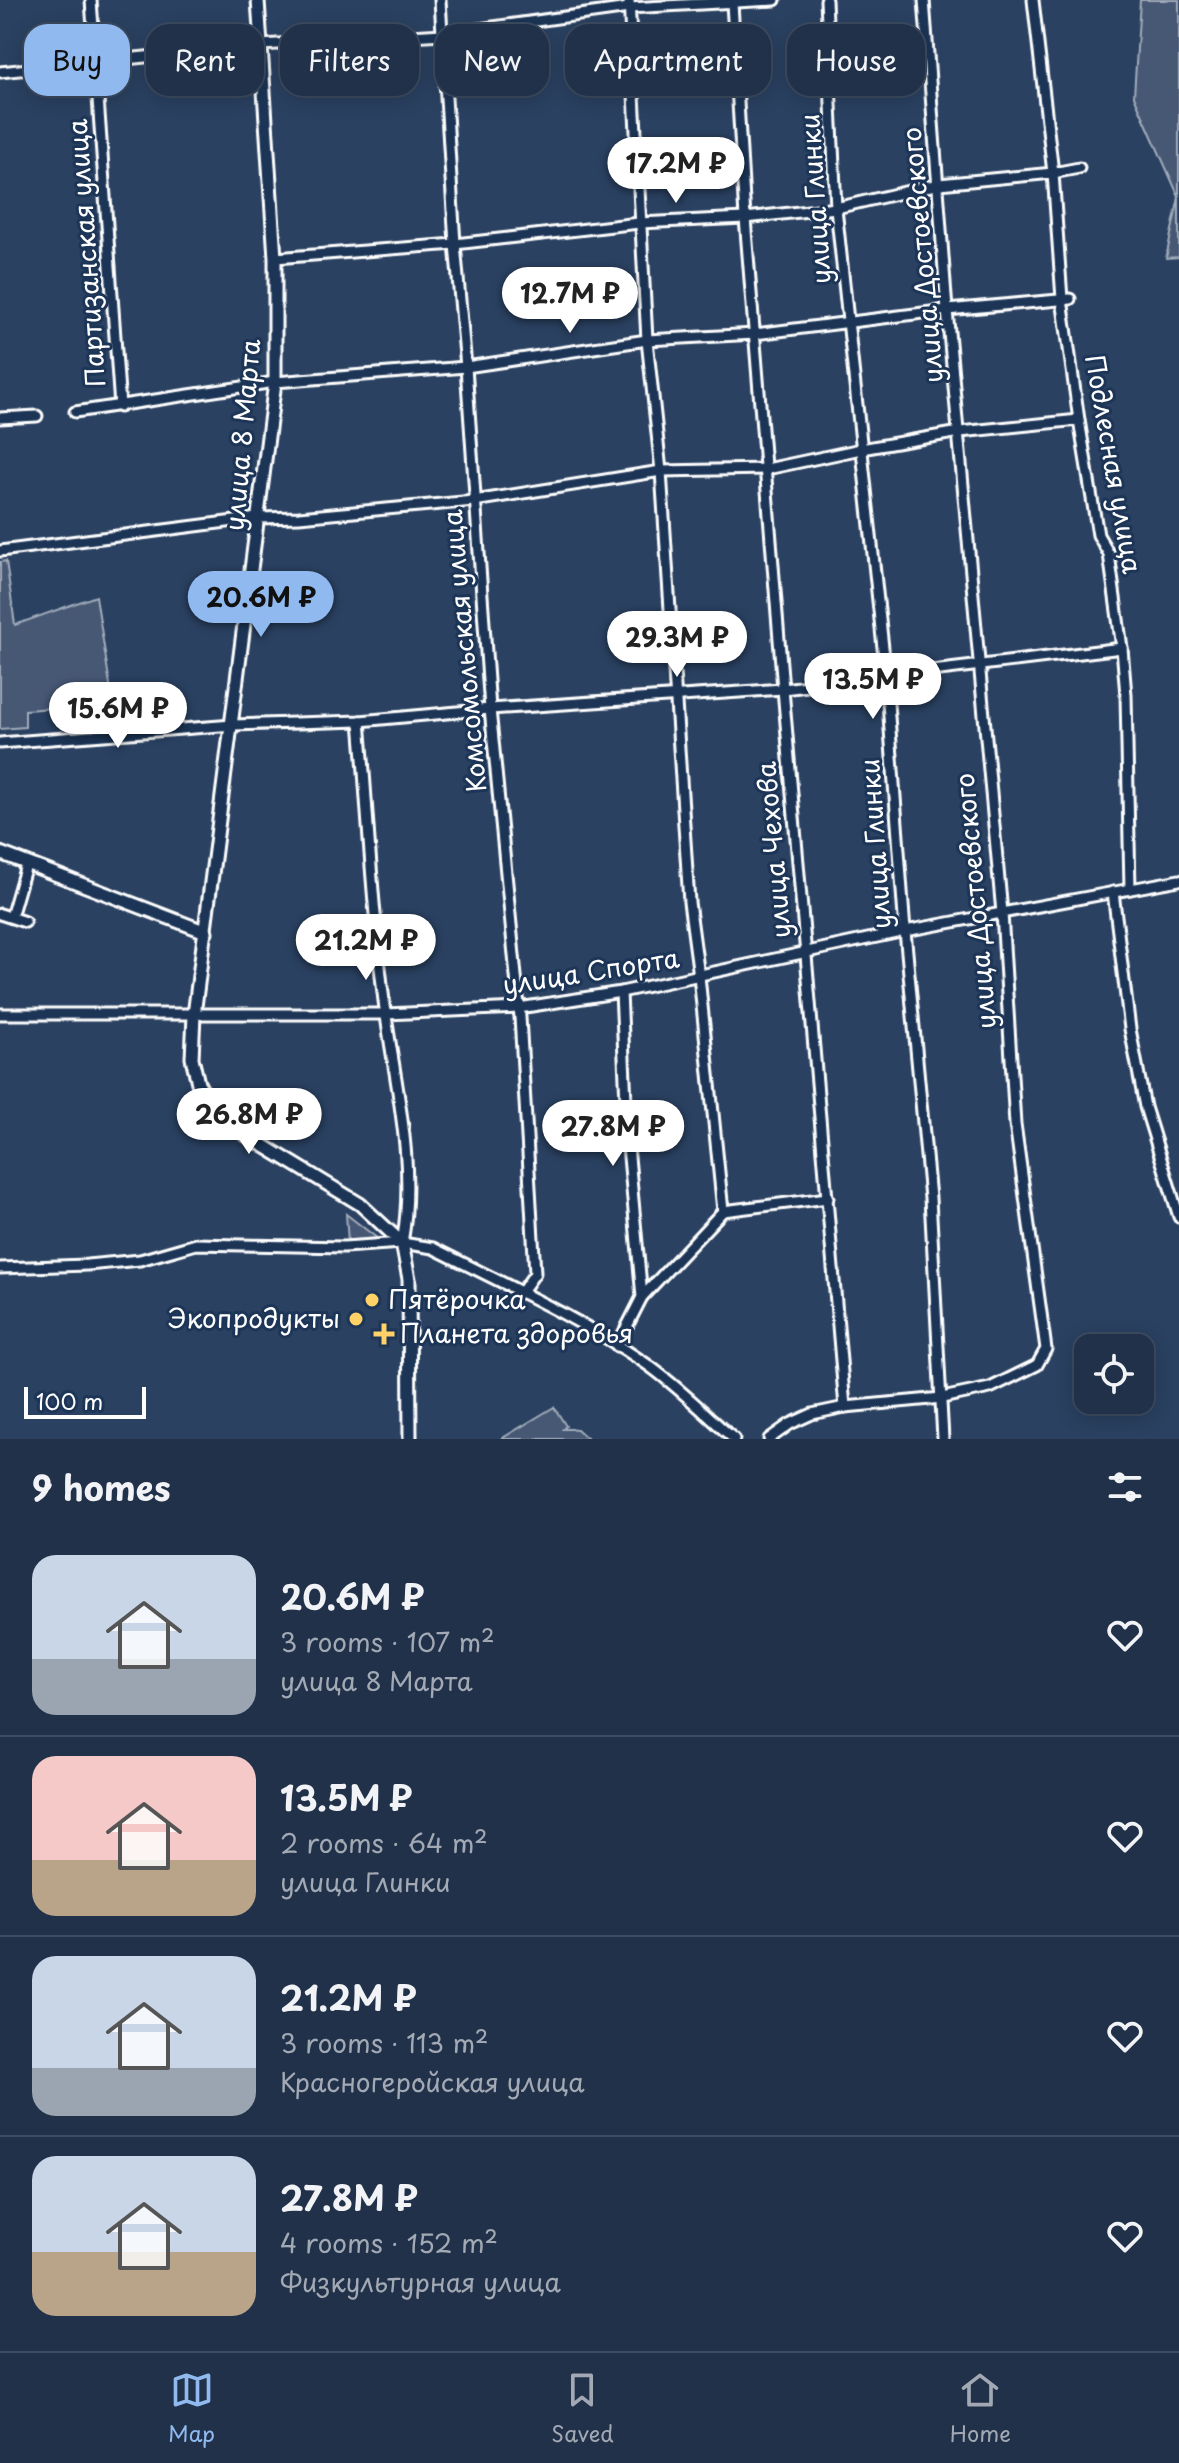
<!DOCTYPE html>
<html lang="en">
<head>
<meta charset="utf-8">
<style>
  body { margin:0; font-family:"Playpen Sans",sans-serif; background:#283950; color:#f1f3f6; height:100vh; display:flex; flex-direction:column; font-size:30px; white-space:nowrap }
  * { box-sizing:border-box; margin:0 }
  p { font-size:26px; color:#a2a9b4 }
  .icon { flex:none; width:44px; height:44px; fill:none; stroke:currentColor; stroke-width:2; stroke-linecap:round; stroke-linejoin:round }
  .map { position:relative; height:1439px; overflow:hidden }
  .panel { display:flex; flex-direction:column; background:#203149; flex:1 }
  .panel>* { flex:none }
  .guide { position:absolute; left:24px; top:24px; width:1132px; height:72px; display:flex; gap:16px }
  .fabs { position:absolute; left:1074px; top:1334px; display:grid; gap:16px }
  .fabs a { display:grid; place-items:center; width:80px; height:80px; border-radius:16px; background:#203149; box-shadow:0 4px 20px #0003,0 0 0 2px #3d4c61; font-size:40px }
  .scale { position:absolute; left:24px; bottom:20px; width:122px; box-sizing:border-box; padding-left:8px; border:4px solid #fff; border-top:0; font-size:22px; line-height:28px; white-space:nowrap; color:#fff; -webkit-text-stroke:6px #1d3557; paint-order:stroke }
  .price { position:absolute; translate:-50% -68px; padding:0 18px; border-radius:28px; background:#fff; color:#222; font-size:26px; line-height:52px; filter:drop-shadow(0 2px 4px #0008) }
  .price::after { content:''; position:absolute; left:50%; top:48px; width:24px; height:18px; margin-left:-12px; background:inherit; clip-path:polygon(0 0,100% 0,50% 100%) }
  .price.active { background:#90b9f0; color:#111 }
  ul { padding:0; list-style:none }
  li { display:flex; align-items:center; gap:24px; height:200px; padding:0 32px }
  li+li { border-top:2px solid #3d4c61 }
  li span { display:grid; place-items:center; flex:none; width:224px; height:160px; border-radius:24px; color:#555 }
  li>.icon { margin-inline-start:auto }
  span .icon { width:96px; height:96px; fill:#fffc; stroke-width:1 }
  li b { font-size:34px }
  h2 { display:flex; justify-content:space-between; align-items:center; height:96px; padding:0 32px; font-size:34px }
  .chip { padding:0 28px; border-radius:24px; background:#203149; box-shadow:0 4px 20px #0003,0 0 0 2px #3d4c61; font-size:28px; line-height:72px }
  .chip.active { background:#90b9f0; color:#111 }
  .menu { display:flex; justify-content:space-around; align-items:center; height:112px; border-top:2px solid #3d4c61; background:#203149; font-size:22px; color:#a2a9b4 }
  .menu a { display:grid; justify-items:center; gap:4px }
  .menu .active { color:#90b9f0 }
  .map>svg:first-child { display:block }
  .green { fill:#465975; stroke:#a2acba; stroke-width:2 }
  .lines { fill:none; stroke-linecap:round; stroke-linejoin:round }
  .minor-casing { stroke:#fff; stroke-width:15 }
  .major-casing { stroke:#fff; stroke-width:17 }
  .minor { stroke:#1d3557; stroke-width:9 }
  .major { stroke:#1d3557; stroke-width:11 }
  .poi-dot { fill:#ffd166; stroke:#1d3557; stroke-width:3 }
  .labels { text-anchor:middle; stroke-width:6; stroke-linejoin:round; paint-order:stroke }
  .street-label { font-size:26px; fill:#fff; stroke:#1d3557 }
  .poi-label { font-size:26px; fill:#fff; stroke:#1d3557; text-anchor:start }
</style>
</head>
<body>
<div class="map">
<svg width="1179" height="1439" viewBox="0 0 1179 1439">
  <rect width="100%" height="100%" fill="#2a4161"/>
  <filter id="ink" filterUnits="userSpaceOnUse"><feTurbulence type="fractalNoise" baseFrequency=".0125" numOctaves="2"/><feDisplacementMap in="SourceGraphic" scale="16" xChannelSelector="R" yChannelSelector="G"/><feConvolveMatrix kernelMatrix="1 2 1 2 8 2 1 2 1" color-interpolation-filters="sRGB"/></filter>
  <g filter="url(#ink)">
    <!-- green -->
    <g class="green">
      <polygon points="1140,0 1179,0 1179,257 1166,258 1179,197 1134,96"/>
      <polygon points="6,561 15,625 96,596 113,704 25,710 25,727 0,729 0,562"/>
      <polygon points="346,1214 382,1242 348,1243"/>
      <polygon points="554,1407 566,1426 563,1429 577,1429 588,1439 501,1439"/>
    </g>
    <g class="lines">
      <!-- minor casing -->
      <g class="minor-casing">
        <g id="minor">
          <polyline points="91,0 120,407"/>
          <polyline points="440,0 455,244 466,367 490,709 520,1017 535,1273 521,1293"/>
          <polyline points="629,0 647,340 661,471 689,902 699,976 723,1211 642,1297"/>
          <polyline points="826,0 836,208 886,676 905,931 930,1198 943,1439"/>
          <polyline points="1033,0 1053,173 1062,299 1079,420 1098,535 1109,554 1122,648 1126,695 1130,889"/>
          <polyline points="732,3 745,218 783,689 845,1407"/>
          <polyline points="0,72 261,45 443,34 629,8 775,0"/>
          <polyline points="275,258 455,244 639,223 745,218 836,208 939,184 1053,173 1079,168"/>
          <polyline points="75,412 275,382 466,367 647,340 755,334 947,310 1070,299"/>
          <polyline points="0,418 37,416"/>
          <polyline points="0,551 258,518 299,517 474,501 661,471 767,469 861,449 960,432 1079,420"/>
          <path d="M 360,721 C 368,814 372,908 384,1001 C 394,1081 417,1162 402,1243"/>
          <polyline points="0,743 233,725 360,721 490,709 783,689 1122,648"/>
          <polyline points="1113,892 1130,1029 1145,1107 1179,1217"/>
          <polyline points="0,914 25,922"/>
          <polyline points="11,917 26,865"/>
          <polyline points="0,1014 386,1014 519,1008 621,992 905,931 1179,880"/>
          <polyline points="723,1211 828,1198"/>
          <path d="M 0,1268 L 87,1265 L 140,1260 L 196,1244 L 344,1247 L 402,1243 L 433,1248 C 504,1284 579,1318 645,1363 C 677,1385 705,1414 734,1439"/>
          <polyline points="617,1346 642,1297 628,1146 621,992"/>
          <polyline points="769,1439 790,1424 812,1414 845,1407 942,1398 990,1388 1037,1365 1046,1349 1015,1124 1002,913 947,310 924,0"/>
        </g>
      </g>
      <!-- major casing -->
      <g class="major-casing">
        <g id="major">
          <polyline points="258,0 275,258 275,382 194,1015 192,1058 198,1083 207,1099 225,1119 243,1133 360,1204 402,1243 409,1279 410,1439"/>
          <polyline points="0,853 206,932"/>
        </g>
      </g>
      <!-- minor -->
      <use href="#minor" class="minor"/>
      <!-- major -->
      <use href="#major" class="major"/>
    </g>
  </g>
  <!-- markers -->
  <g class="poi-dot">
    <circle cx="372" cy="1300" r="8"/>
    <circle cx="356" cy="1319" r="8"/>
    <path d="M380 1322h8v8h8v8h-8v8h-8v-8h-8v-8h8z"/>
  </g>
  <g class="labels">
    <!-- street labels -->
    <g class="street-label">
      <text transform="translate(816 199) rotate(-94)" y="9">улица Глинки</text>
      <text transform="translate(87 253) rotate(-94)" y="9">Партизанская улица</text>
      <text transform="translate(923 255) rotate(-95)" y="9">улица Достоевского</text>
      <text transform="translate(243 435) rotate(-85)" y="9">улица 8 Марта</text>
      <text transform="translate(1113 464) rotate(80)" y="9">Подлесная улица</text>
      <text transform="translate(465 651) rotate(-95)" y="9">Комсомольская улица</text>
      <text transform="translate(876 844) rotate(-94)" y="9">улица Глинки</text>
      <text transform="translate(774 850) rotate(-95)" y="9">улица Чехова</text>
      <text transform="translate(976 901) rotate(-95)" y="9">улица Достоевского</text>
      <text transform="translate(591 972) rotate(-9)" y="9">улица Спорта</text>
    </g>
    <!-- poi labels -->
    <g class="poi-label">
      <text x="388" y="1309">Пятёрочка</text>
      <text x="340" y="1328" text-anchor="end">Экопродукты</text>
      <text x="400" y="1343">Планета здоровья</text>
    </g>
  </g>
</svg>
<div class="fabs">
<a><svg class="icon" aria-label="locate" viewBox="0 0 24 24"><circle cx="12" cy="12" r="6"/><path d="M12 2v4M12 18v4M2 12h4M18 12h4"/></svg></a>
</div>
<div class="scale">100 m</div>
<b class="price" style="left:676px;top:205px">17.2M ₽</b>
<b class="price" style="left:570px;top:335px">12.7M ₽</b>
<b class="price active" style="left:261px;top:639px">20.6M ₽</b>
<b class="price" style="left:677px;top:679px">29.3M ₽</b>
<b class="price" style="left:873px;top:721px">13.5M ₽</b>
<b class="price" style="left:118px;top:750px">15.6M ₽</b>
<b class="price" style="left:366px;top:982px">21.2M ₽</b>
<b class="price" style="left:249px;top:1156px">26.8M ₽</b>
<b class="price" style="left:613px;top:1168px">27.8M ₽</b>
<div class="guide">
<a class="chip active">Buy</a>
<a class="chip">Rent</a>
<a class="chip">Filters</a>
<a class="chip">New</a>
<a class="chip">Apartment</a>
<a class="chip">House</a>
</div>
</div>
<section class="panel">
<h2>9 homes<svg class="icon" aria-label="filters" viewBox="0 0 24 24"><path d="M4 7h16M4 17h16"/><circle cx="9" cy="7" r="2"/><circle cx="15" cy="17" r="2"/></svg></h2>
<ul>
<li><span style="background:linear-gradient(#c9d6e8 65%,#9aa5b1 0)"><svg class="icon" aria-label="home" viewBox="0 0 24 24"><path d="M3 11l9-7 9 7M6 9v11h12V9"/></svg></span><div><b>20.6M ₽</b><p>3 rooms · 107 m²</p><p>улица 8 Марта</p></div><svg class="icon" aria-label="heart" viewBox="0 0 24 24"><path d="M12 20l-8-8c-3-5 5-10 8-4 3-6 11-1 8 4z"/></svg></li>
<li><span style="background:linear-gradient(#f6c9c9 65%,#b9a48a 0)"><svg class="icon" aria-label="home" viewBox="0 0 24 24"><path d="M3 11l9-7 9 7M6 9v11h12V9"/></svg></span><div><b>13.5M ₽</b><p>2 rooms · 64 m²</p><p>улица Глинки</p></div><svg class="icon" aria-label="heart" viewBox="0 0 24 24"><path d="M12 20l-8-8c-3-5 5-10 8-4 3-6 11-1 8 4z"/></svg></li>
<li><span style="background:linear-gradient(#c9d6e8 70%,#9aa5b1 0)"><svg class="icon" aria-label="home" viewBox="0 0 24 24"><path d="M3 11l9-7 9 7M6 9v11h12V9"/></svg></span><div><b>21.2M ₽</b><p>3 rooms · 113 m²</p><p>Красногеройская улица</p></div><svg class="icon" aria-label="heart" viewBox="0 0 24 24"><path d="M12 20l-8-8c-3-5 5-10 8-4 3-6 11-1 8 4z"/></svg></li>
<li><span style="background:linear-gradient(#c9d6e8 60%,#b9a48a 0)"><svg class="icon" aria-label="home" viewBox="0 0 24 24"><path d="M3 11l9-7 9 7M6 9v11h12V9"/></svg></span><div><b>27.8M ₽</b><p>4 rooms · 152 m²</p><p>Физкультурная улица</p></div><svg class="icon" aria-label="heart" viewBox="0 0 24 24"><path d="M12 20l-8-8c-3-5 5-10 8-4 3-6 11-1 8 4z"/></svg></li>
</ul>
</section>
<nav class="menu">
<a class="active"><svg class="icon" aria-label="map" viewBox="0 0 24 24"><path d="M3 6l6-2 6 2 6-2v14l-6 2-6-2-6 2zM9 4v14M15 6v14"/></svg>Map</a>
<a><svg class="icon" aria-label="saved" viewBox="0 0 24 24"><path d="M7 4h10v16l-5-4-5 4z"/></svg>Saved</a>
<a><svg class="icon" aria-label="home" viewBox="0 0 24 24"><path d="M3 11l9-7 9 7M6 9v11h12V9"/></svg>Home</a>
</nav>
</body>
</html>
